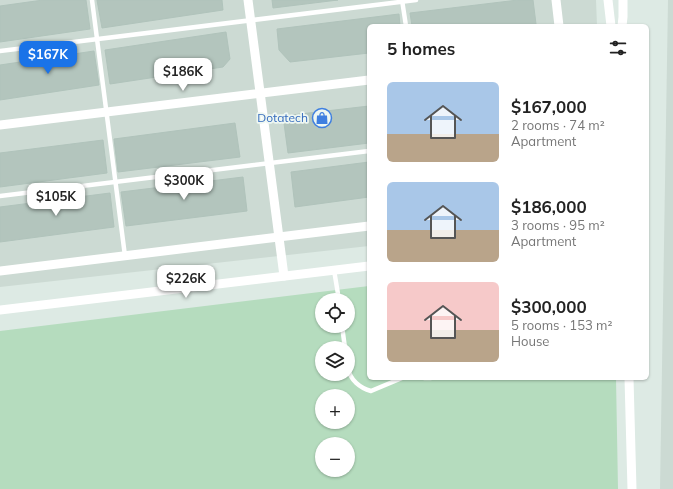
<!DOCTYPE html>
<html lang="en">
<head>
<meta charset="utf-8">
<style>
  body { margin:0; font-family:Mulish,sans-serif; background:#f2f2f2; color:#222; height:100vh; display:flex; flex-direction:column; font-size:15px; white-space:nowrap }
  * { box-sizing:border-box; margin:0 }
  p { font-size:13px; color:#767676 }
  .icon { flex:none; width:22px; height:22px; fill:none; stroke:currentColor; stroke-width:2; stroke-linecap:round; stroke-linejoin:round }
  .map { position:relative; flex:1; overflow:hidden }
  .details { position:absolute; left:367px; top:24px; width:282px; height:356px; display:flex; flex-direction:column; background:#fff; border-radius:6px; box-shadow:0 1px 3px #0004 }
  .details>* { flex:none }
  .controls { position:absolute; left:315px; top:293px; display:grid; gap:8px }
  .controls a { display:grid; place-items:center; width:40px; height:40px; border-radius:50%; background:#fff; box-shadow:0 1px 3px #0004; font-size:20px }
  .price { position:absolute; translate:-50% -34px; padding:0 9px; border-radius:8px; background:#fff; color:#222; font-size:13px; line-height:26px; filter:drop-shadow(0 1px 2px #0008) }
  .price::after { content:''; position:absolute; left:50%; top:24px; width:12px; height:9px; margin-left:-6px; background:inherit; clip-path:polygon(0 0,100% 0,50% 100%) }
  .price.on { background:#1a73e8; color:#fff }
  ul { padding:0; list-style:none }
  li { display:flex; align-items:center; gap:12px; height:100px; padding:0 20px }
  li span { display:grid; place-items:center; flex:none; width:112px; height:80px; border-radius:6px; color:#555 }
  li>.icon { margin-inline-start:auto }
  span .icon { width:48px; height:48px; fill:#fffc; stroke-width:1 }
  li b { font-size:17px }
  h2 { display:flex; justify-content:space-between; align-items:center; height:48px; padding:0 20px; font-size:17px }
  .map>svg:first-child { display:block }
  .built { fill:#ccdad3 }
  .green { fill:#b5dcbe; fill-rule:evenodd }
  .building { fill:#b3c5bd; stroke:#b0c3bb }
  .lines { fill:none; stroke-linecap:round; stroke-linejoin:round }
  .lane { stroke:#fff; stroke-width:4.5 }
  .street { stroke:#fff; stroke-width:9 }
  .labels { text-anchor:middle; stroke-width:3.5; stroke-linejoin:round; paint-order:stroke }
  .shop-label { font-size:12px; fill:#366cbe; stroke:#eef7f2; text-anchor:end }
</style>
</head>
<body>
<div class="map">
<svg width="673" height="489" viewBox="0 0 673 489">
  <rect width="100%" height="100%" fill="#ddeae4"/>
  <!-- built -->
  <g class="built">
    <polygon points="0,0 596,0 597,26 369,26 369,246 0,287"/>
    <polygon points="668,0 673,0 673,489 660,489"/>
  </g>
  <!-- green -->
  <path class="green" d="M 369,286 L 369,378 L 616,378 L 618,489 L 0,489 L 0,331 ZM 322,300 L 348,300 L 348,326 L 322,326 ZM 322,348 L 348,348 L 348,374 L 322,374 ZM 322,396 L 348,396 L 348,422 L 322,422 ZM 322,444 L 348,444 L 348,470 L 322,470 Z"/>
  <!-- building -->
  <g class="building">
    <polygon points="43,0 86,0 90,29 0,42 0,6"/>
    <polygon points="97,0 222,0 223,10 102,28"/>
    <polygon points="272,0 338,0 273,8"/>
    <polygon points="518,0 533,0 536,24 535,26 412,26 410,13"/>
    <polygon points="399,14 400,26 369,26 369,53 290,62 279,50 277,29"/>
    <polygon points="226,32 230,59 223,67 110,84 105,50"/>
    <polygon points="94,51 99,85 0,100 0,65"/>
    <polygon points="369,106 369,143 288,153 283,116"/>
    <polygon points="235,123 240,157 118,172 114,139"/>
    <polygon points="103,140 107,173 0,187 0,153"/>
    <polygon points="369,162 369,197 295,207 291,172"/>
    <polygon points="243,177 247,211 126,226 121,192"/>
    <polygon points="110,193 114,227 0,242 0,207"/>
  </g>
  <g class="lines">
    <!-- lane -->
    <g class="lane">
      <polyline points="92,0 125,256"/>
      <polyline points="402,0 406,26"/>
      <polyline points="0,51 416,0"/>
      <polyline points="0,196 369,151"/>
      <polyline points="334,270 339,300"/>
      <polyline points="342,326 345,348"/>
      <path d="M 348,368 C 350,380 360,388 371,391 L 402,378"/>
      <polyline points="424,378 431,378"/>
    </g>
    <!-- street -->
    <g class="street">
      <polyline points="248,0 284,276"/>
      <polyline points="556,0 559,26"/>
      <polyline points="608,0 611,26"/>
      <polyline points="622,26 623,17 623,0"/>
      <polyline points="0,125 369,80"/>
      <polyline points="0,271 369,226"/>
      <polyline points="0,310 369,266"/>
      <polyline points="629,378 632,489"/>
    </g>
  </g>
  <!-- icons -->
  <defs>
    <g id="shop-ring" transform="scale(1)"><circle r="9.5" fill="#eef7f2" stroke="#3f7fe0" stroke-width="1.5"/><path d="M-5-2.5h2.3a2.7 3.5 0 0 1 5.4 0H5L5.5 6h-11ZM-1.5-2.5h3a1.5 2.3 0 0 0-3 0Z" fill="#3f7fe0"/></g>
  </defs>
  <g fill-rule="evenodd">
    <use href="#shop-ring" x="322" y="118"/>
  </g>
  <g class="labels">
    <!-- shop labels -->
    <g class="shop-label">
      <text x="308" y="122">Dotatech</text>
    </g>
  </g>
</svg>
<div class="controls">
<a><svg class="icon" aria-label="locate" viewBox="0 0 24 24"><circle cx="12" cy="12" r="6"/><path d="M12 2v4M12 18v4M2 12h4M18 12h4"/></svg></a>
<a><svg class="icon" aria-label="layers" viewBox="0 0 24 24"><path d="M12 4l9 5-9 5-9-5zM3 14l9 5 9-5"/></svg></a>
<a>+</a>
<a>−</a>
</div>
<b class="price on" style="left:48px;top:75px">$167K</b>
<b class="price" style="left:183px;top:92px">$186K</b>
<b class="price" style="left:184px;top:201px">$300K</b>
<b class="price" style="left:56px;top:217px">$105K</b>
<b class="price" style="left:186px;top:299px">$226K</b>
<section class="details">
<h2>5 homes<svg class="icon" aria-label="filters" viewBox="0 0 24 24"><path d="M4 7h16M4 17h16"/><circle cx="9" cy="7" r="2"/><circle cx="15" cy="17" r="2"/></svg></h2>
<ul>
<li><span style="background:linear-gradient(#a9c7e8 65%,#b9a48a 0)"><svg class="icon" aria-label="home" viewBox="0 0 24 24"><path d="M3 11l9-7 9 7M6 9v11h12V9"/></svg></span><div><b>$167,000</b><p>2 rooms · 74 m²</p><p>Apartment</p></div></li>
<li><span style="background:linear-gradient(#a9c7e8 60%,#b9a48a 0)"><svg class="icon" aria-label="home" viewBox="0 0 24 24"><path d="M3 11l9-7 9 7M6 9v11h12V9"/></svg></span><div><b>$186,000</b><p>3 rooms · 95 m²</p><p>Apartment</p></div></li>
<li><span style="background:linear-gradient(#f6c9c9 60%,#b9a48a 0)"><svg class="icon" aria-label="home" viewBox="0 0 24 24"><path d="M3 11l9-7 9 7M6 9v11h12V9"/></svg></span><div><b>$300,000</b><p>5 rooms · 153 m²</p><p>House</p></div></li>
</ul>
</section>
</div>
</body>
</html>
